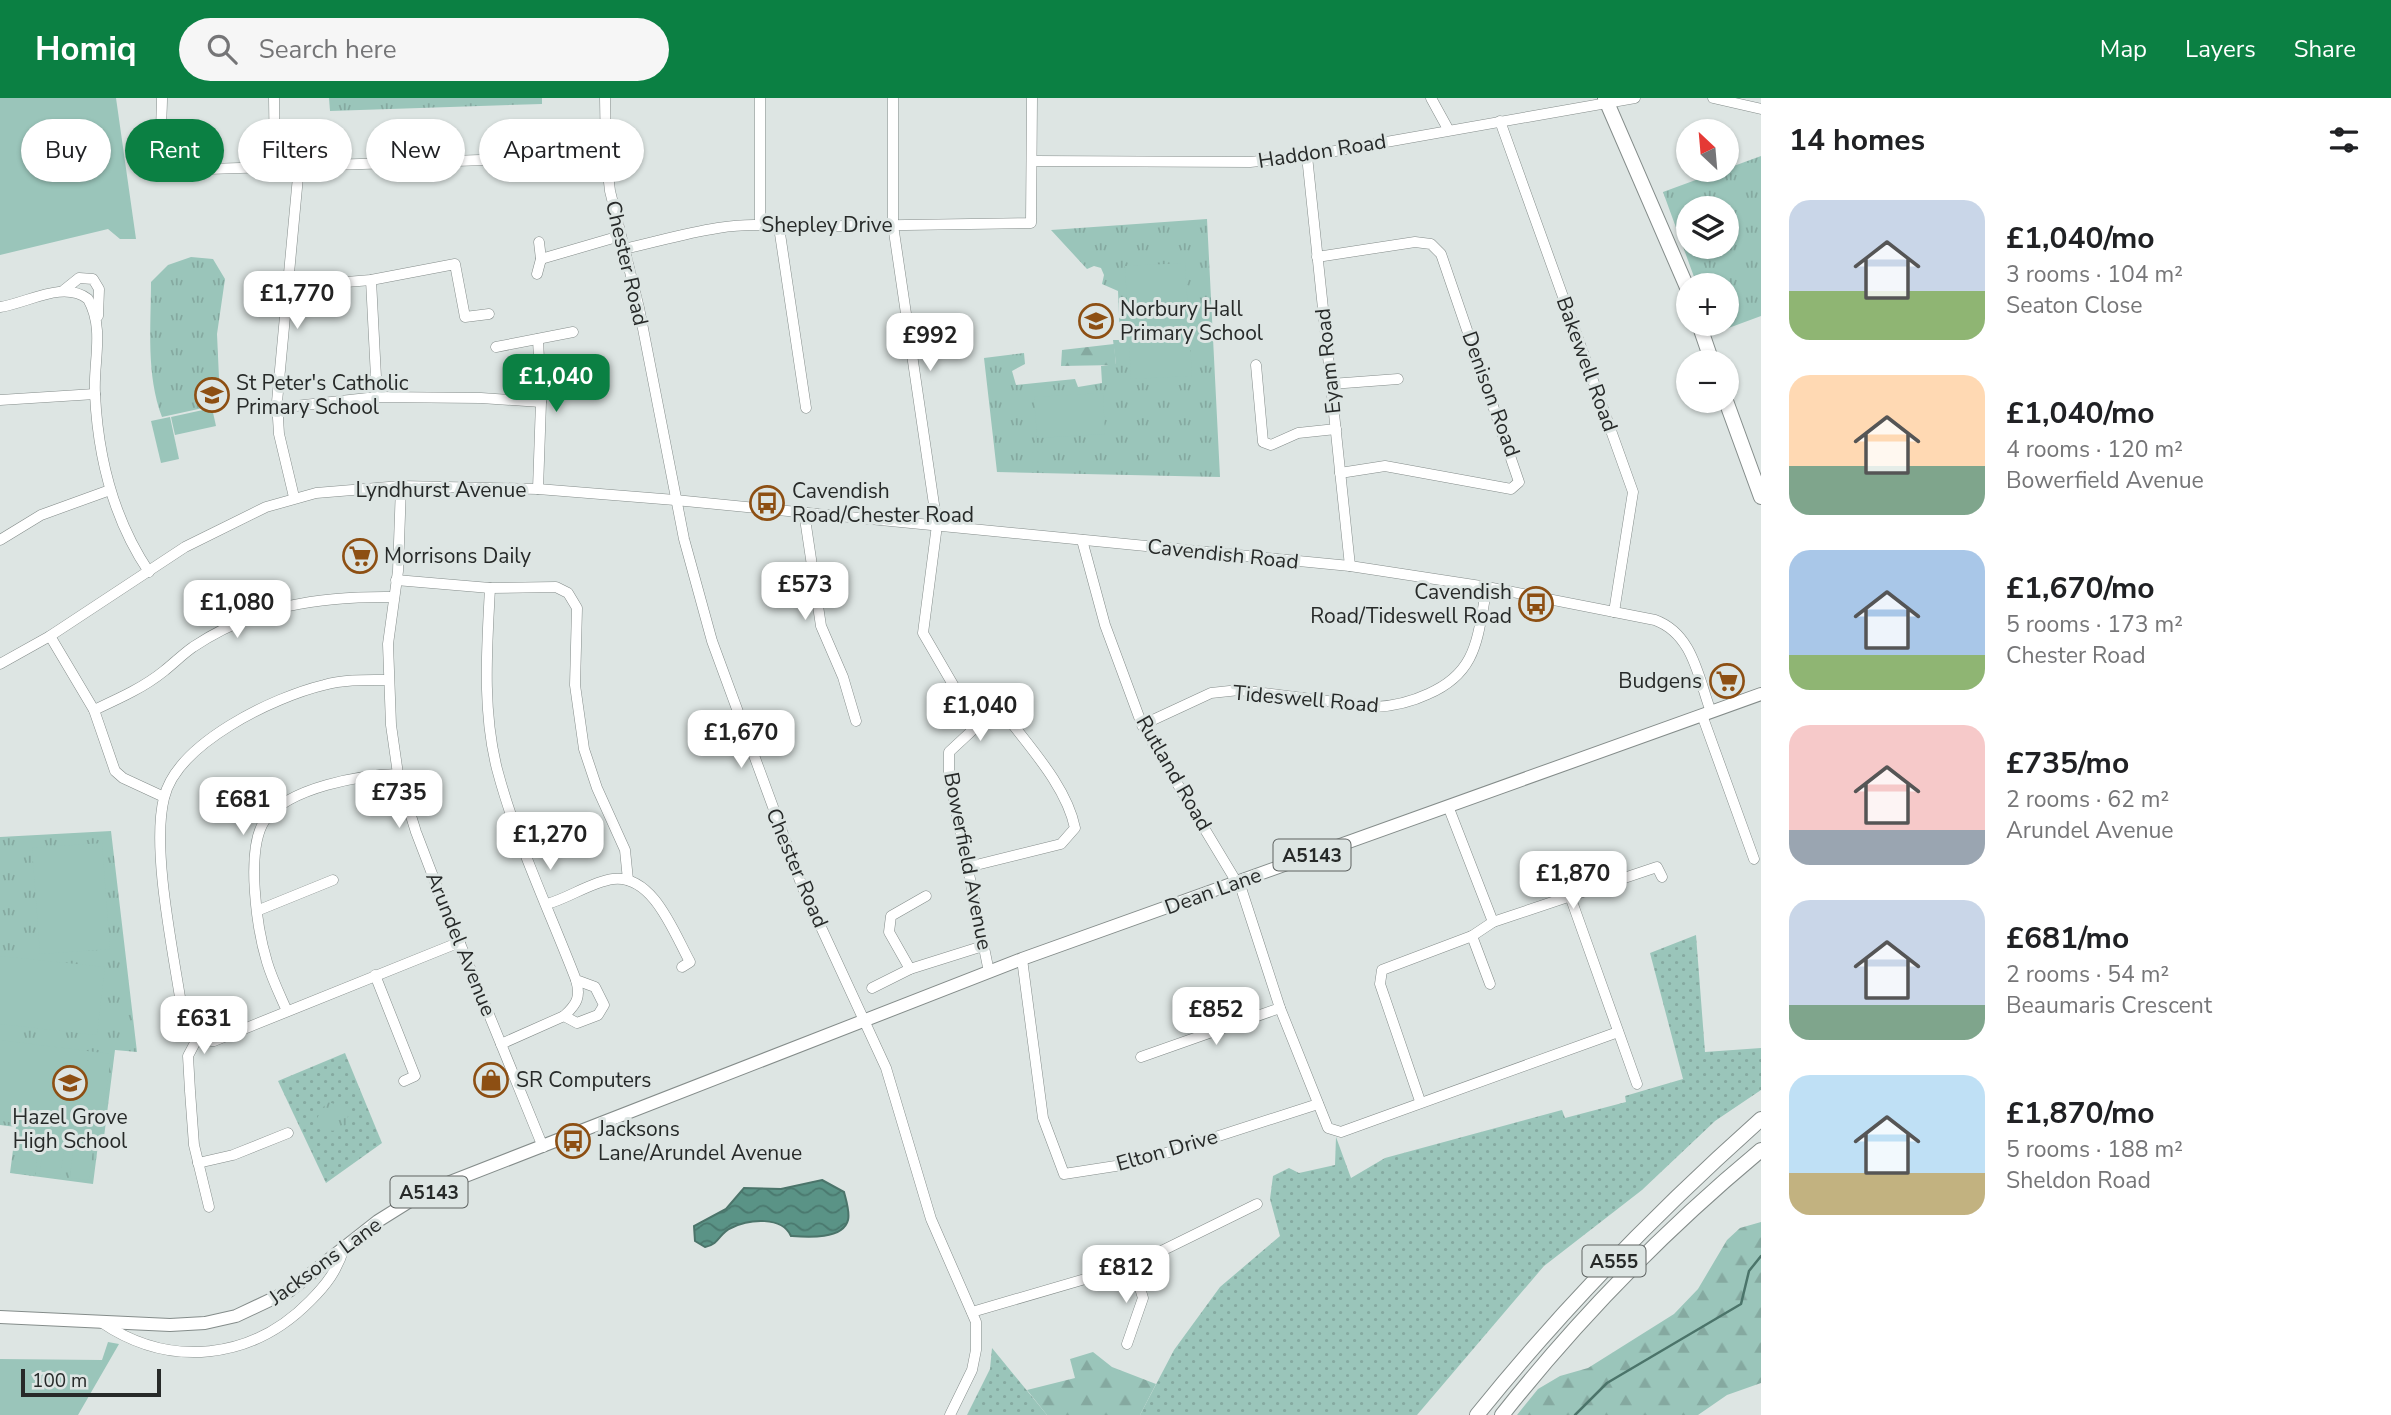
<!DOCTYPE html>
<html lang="en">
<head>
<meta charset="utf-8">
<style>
  body { margin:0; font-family:"Nunito Sans",sans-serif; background:#f6f6f6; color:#202124; height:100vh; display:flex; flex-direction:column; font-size:26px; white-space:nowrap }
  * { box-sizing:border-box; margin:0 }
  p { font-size:23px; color:#757577 }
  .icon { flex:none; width:38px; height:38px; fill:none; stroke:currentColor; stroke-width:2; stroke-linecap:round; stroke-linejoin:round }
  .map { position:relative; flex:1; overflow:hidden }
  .panel { display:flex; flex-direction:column; background:#fff; width:630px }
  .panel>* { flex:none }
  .hud { position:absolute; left:21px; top:21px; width:665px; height:63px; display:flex; gap:14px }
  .needle { width:46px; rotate:334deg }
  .fabs { position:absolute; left:1676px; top:21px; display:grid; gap:14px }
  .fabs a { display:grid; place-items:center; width:63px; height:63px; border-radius:50%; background:#fff; box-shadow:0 2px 5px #0004; font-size:35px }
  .scale { position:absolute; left:21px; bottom:18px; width:140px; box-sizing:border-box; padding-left:7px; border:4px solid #272a29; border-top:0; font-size:19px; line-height:24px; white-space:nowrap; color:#272a29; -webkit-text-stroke:5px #dde5e3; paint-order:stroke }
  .price { position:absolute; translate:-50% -60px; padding:0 16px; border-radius:14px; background:#fff; color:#222; font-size:23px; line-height:46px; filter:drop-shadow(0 2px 4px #0008) }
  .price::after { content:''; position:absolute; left:50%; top:42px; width:21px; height:16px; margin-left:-10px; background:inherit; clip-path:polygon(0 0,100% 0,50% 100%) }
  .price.active { background:#0b8043; color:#fff }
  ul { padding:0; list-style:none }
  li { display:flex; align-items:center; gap:21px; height:175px; padding:0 28px }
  li span { display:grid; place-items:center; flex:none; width:196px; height:140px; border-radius:21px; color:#555 }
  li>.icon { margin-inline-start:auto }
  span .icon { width:84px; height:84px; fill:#fffc; stroke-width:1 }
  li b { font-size:30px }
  h2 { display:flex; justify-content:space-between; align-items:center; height:84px; padding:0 28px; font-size:30px }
  .chip { padding:0 24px; border-radius:32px; background:#fff; box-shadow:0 2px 5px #0004; font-size:24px; line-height:63px }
  .chip.active { background:#0b8043; color:#fff }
  header { display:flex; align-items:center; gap:42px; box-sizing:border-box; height:98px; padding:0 35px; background:#0b8043; color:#fff }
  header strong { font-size:33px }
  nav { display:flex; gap:38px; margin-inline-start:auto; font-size:24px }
  .search { width:490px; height:63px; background:#f6f6f6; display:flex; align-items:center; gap:18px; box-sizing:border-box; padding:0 24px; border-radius:38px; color:#757577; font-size:26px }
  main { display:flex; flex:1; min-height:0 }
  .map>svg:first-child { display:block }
  .grass { fill:url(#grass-dots) }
  .forest { fill:url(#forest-firs) }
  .park { fill:url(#park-tufts); fill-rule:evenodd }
  .pitch { fill:#9ac5ba }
  .water { fill:url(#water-waves); stroke:#4b746a; stroke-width:2 }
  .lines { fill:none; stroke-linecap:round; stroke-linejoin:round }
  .stream { stroke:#4b746a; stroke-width:2.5 }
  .minor-casing { stroke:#848c8a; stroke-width:11 }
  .major-casing { stroke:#848c8a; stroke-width:14 }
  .highway-casing { stroke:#848c8a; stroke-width:16 }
  .minor { stroke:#fff; stroke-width:10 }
  .major { stroke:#fff; stroke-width:12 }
  .highway { stroke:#fff; stroke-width:14 }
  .labels { text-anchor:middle; stroke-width:6; stroke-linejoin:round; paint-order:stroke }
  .shield { fill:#dde5e3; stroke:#5e6261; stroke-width:2 }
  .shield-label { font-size:19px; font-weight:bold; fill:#272a29 }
  .street-label { font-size:21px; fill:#272a29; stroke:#dde5e3 }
  .poi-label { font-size:21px; fill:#272a29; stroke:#dde5e3; text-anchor:start }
</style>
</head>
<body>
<header>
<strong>Homiq</strong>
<div class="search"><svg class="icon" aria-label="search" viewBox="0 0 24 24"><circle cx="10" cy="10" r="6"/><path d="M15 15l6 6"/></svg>Search here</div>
<nav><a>Map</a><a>Layers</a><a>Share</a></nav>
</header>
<main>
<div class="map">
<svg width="1761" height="1317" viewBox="0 0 1761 1317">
  <defs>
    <pattern id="grass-dots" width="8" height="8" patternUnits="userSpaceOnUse" patternTransform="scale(1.75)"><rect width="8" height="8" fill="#9ac5ba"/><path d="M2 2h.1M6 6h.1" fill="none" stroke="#85a9a0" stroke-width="1.8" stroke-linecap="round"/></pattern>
    <pattern id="forest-firs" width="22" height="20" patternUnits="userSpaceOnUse" patternTransform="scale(1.75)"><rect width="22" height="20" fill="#9ac5ba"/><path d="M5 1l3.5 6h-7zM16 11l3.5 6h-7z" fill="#85a9a0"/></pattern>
    <pattern id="park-tufts" width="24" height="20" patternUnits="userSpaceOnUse" patternTransform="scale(1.75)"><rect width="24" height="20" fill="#9ac5ba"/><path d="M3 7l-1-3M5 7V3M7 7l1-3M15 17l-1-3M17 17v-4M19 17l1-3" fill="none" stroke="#85a9a0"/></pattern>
    <pattern id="water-waves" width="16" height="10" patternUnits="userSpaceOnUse" patternTransform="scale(1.75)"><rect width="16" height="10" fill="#5a9386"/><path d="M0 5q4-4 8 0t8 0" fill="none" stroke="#4a786e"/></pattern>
  </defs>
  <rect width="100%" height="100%" fill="#dde5e3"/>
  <!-- grass -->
  <g class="grass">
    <polygon points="1696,837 1705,954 1761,950 1761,992 1715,1023 1642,1092 1544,1168 1417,1317 1140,1317 1174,1252 1220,1189 1280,1138 1270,1101 1273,1078 1289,1070 1299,1075 1335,1067 1336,1039 1351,1080 1385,1060 1562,1012 1565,1020 1626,1004 1625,998 1683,981 1650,855"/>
    <polygon points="345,955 382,1045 326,1085 278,983"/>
    <polygon points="992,1250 1047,1317 967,1317 990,1271"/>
  </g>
  <!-- forest -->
  <g class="forest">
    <polygon points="1114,246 1116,267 1061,268 1062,252"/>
    <polygon points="1761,1124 1761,1285 1727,1297 1698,1317 1517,1317 1538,1291 1560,1278 1588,1270 1674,1216 1698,1191 1727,1142 1740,1130"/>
    <polygon points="1093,1254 1112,1269 1156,1286 1140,1317 1047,1317 1027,1292 1075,1280 1070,1261"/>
  </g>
  <!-- park -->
  <g class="park">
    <polygon points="329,0 542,0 542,6 330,13"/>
    <path d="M 1761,58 L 1761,218 L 1715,235 L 1711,226 L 1727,226 L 1727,187 L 1697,187 L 1663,94 ZM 1689,110 L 1727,110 L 1727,149 L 1689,149 Z"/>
    <polygon points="1207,121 1220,379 997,374 984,260 1024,255 1025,266 1012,273 1016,287 1075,281 1078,289 1102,285 1101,268 1116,266 1113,242 1120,242 1118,193 1102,186 1104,177 1101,170 1094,168 1087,171 1051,132"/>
    <path d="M 191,159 L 213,161 L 225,181 L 217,236 L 219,280 L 203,310 L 162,319 C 146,276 151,230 151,184 L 168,167 Z"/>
    <polygon points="111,733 137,954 115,952 104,1039 99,1039 93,1086 10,1075 16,1029 0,1027 0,739"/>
    <path d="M 329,1004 L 344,1010 L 349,1008 L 347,1026 C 337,1036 326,1034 315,1025 L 322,1010 Z"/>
  </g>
  <!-- pitch -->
  <g class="pitch">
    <polygon points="0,0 116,0 136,141 120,141 108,131 0,157"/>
    <polygon points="1185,165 1192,278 1131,281 1125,168"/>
    <polygon points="1103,295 1105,336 1037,340 1034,299"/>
    <polygon points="212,310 216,328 175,337 171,319"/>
    <polygon points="170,319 179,361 161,365 151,323"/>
    <polygon points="102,745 110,851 40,856 32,750"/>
    <polygon points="0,858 105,869 97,937 0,926"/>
    <polygon points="0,942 111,956 101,1035 0,1023"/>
    <polygon points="19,1033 40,1036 35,1078 14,1075"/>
    <polygon points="45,1036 66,1039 60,1081 39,1078"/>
    <polygon points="74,1042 94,1044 89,1082 70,1080"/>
    <polygon points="108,1244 119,1246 78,1317 0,1317 0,1261 102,1262"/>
  </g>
  <!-- water -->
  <path class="water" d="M 822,1082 L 844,1094 C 846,1102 850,1114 848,1122 C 843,1142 806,1139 791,1138 C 782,1118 749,1121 731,1130 C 719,1135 720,1146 705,1149 L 695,1143 L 694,1128 L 726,1111 L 744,1090 L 781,1091 Z"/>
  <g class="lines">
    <!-- stream -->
    <polyline class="stream" points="1575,1317 1607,1285 1741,1206 1749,1173 1761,1158"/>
    <!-- minor casing -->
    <g class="minor-casing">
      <g id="minor">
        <path d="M 162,0 C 162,26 156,54 176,72 L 606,58"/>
        <polyline points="274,0 275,68"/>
        <polyline points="605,0 606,58 610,93 639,210 684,441 712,543 802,788 886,970 931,1121 976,1224 976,1252 972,1272 950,1317"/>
        <polyline points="893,0 893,127 937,427 923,535 977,628 949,654 949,678 989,874"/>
        <polyline points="1431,0 1448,31"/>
        <polyline points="1713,0 1761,11"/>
        <polyline points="1500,23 1633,394 1614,514"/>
        <polyline points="1307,58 1350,468"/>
        <polyline points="1034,63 1250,64 1307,58 1635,0"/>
        <polyline points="760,126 760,0"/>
        <polyline points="779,129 806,310"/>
        <path d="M 624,151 C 674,140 729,121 779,129 L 1031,125 L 1032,0"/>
        <polyline points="1317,159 1415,144 1431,146 1441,156 1519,384 1511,391 1385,368 1340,375"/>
        <polyline points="541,161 620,138"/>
        <polyline points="537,176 541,161 539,144"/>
        <polyline points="371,182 377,299"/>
        <polyline points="285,189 371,182 455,166 465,219 489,216"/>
        <polyline points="64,192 79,180 93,181 99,191 98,218"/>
        <path d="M 0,209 C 28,205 63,182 88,201 C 105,231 93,264 95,296 C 98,359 114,422 149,474"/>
        <polyline points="538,241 541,304 538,391"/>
        <polyline points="496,249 573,234"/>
        <polyline points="1256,267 1263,344 1271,347 1298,335 1336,331"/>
        <polyline points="1331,286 1398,281"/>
        <polyline points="0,302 95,296"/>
        <polyline points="277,310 377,299 481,300 541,304"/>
        <polyline points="401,388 398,473 388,546 391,627 398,676 416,734 439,794 543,1049"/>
        <polyline points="294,399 279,336 277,304 299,68"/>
        <polyline points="804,414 821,528 843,579 856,623"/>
        <polyline points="0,442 41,417 110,392"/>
        <polyline points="1082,442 1105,527 1142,627 1242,793 1280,910 1328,1030 1341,1034 1618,934"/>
        <polyline points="396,482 490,490 556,489 568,495 577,510 575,587 584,651 597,690 625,752 628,782"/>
        <path d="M 490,490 C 487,549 482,612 497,671 C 516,743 549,812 576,882 L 595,889 L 604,907 L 598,917 L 577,925 L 564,918 L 501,946"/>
        <polyline points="50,538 94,612 115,673 123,680 164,699"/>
        <path d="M 0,566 L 50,538 L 185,449 L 266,409 L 316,395 L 401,388 L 538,391 L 675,402 L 1350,468 L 1487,489 L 1655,522 C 1693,536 1698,579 1711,614"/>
        <path d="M 388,582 C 367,582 345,581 324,587 C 274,599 177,645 164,700 C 151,752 174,857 182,912 C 187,929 195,944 214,943 L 460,844"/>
        <path d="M 94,612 C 118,601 143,590 164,573 C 174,565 183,556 193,549 C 256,507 320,498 394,499"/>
        <polyline points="1702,617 1754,761"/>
        <path d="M 1142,627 L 1211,595 L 1239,592 L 1375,609 C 1394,608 1411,604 1428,596 C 1479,574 1477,538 1487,489"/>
        <polyline points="1448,708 1493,824"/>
        <path d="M 968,769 L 1061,746 L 1075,730 C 1067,691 1034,654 1010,623 L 993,620 L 977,628"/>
        <polyline points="1570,798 1637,986"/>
        <path d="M 547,806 C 569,800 591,784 613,781 C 653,776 674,835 690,864 L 682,869"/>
        <polyline points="259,812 333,782"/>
        <polyline points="1472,838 1490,886"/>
        <polyline points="1022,861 1043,1020 1064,1076 1135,1065 1318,1006"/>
        <polyline points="910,871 889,834 891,818 926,798"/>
        <polyline points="375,877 415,978 404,983"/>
        <polyline points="872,890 910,871 983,848"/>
        <path d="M 287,913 C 280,897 272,881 267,864 C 257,831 245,751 265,722 C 289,689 361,677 398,676"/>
        <path d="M 564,918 C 577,906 581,899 576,882"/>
        <polyline points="198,939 188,958 190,993 194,1047 209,1109"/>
        <polyline points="1141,959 1280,910"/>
        <polyline points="1420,1003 1380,886 1382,872 1472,838 1493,824 1657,769 1662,779"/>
        <polyline points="198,1065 233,1057 288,1035"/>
        <polyline points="972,1214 1133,1167 1257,1106"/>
        <path d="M 101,1224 C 170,1271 252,1262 310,1203 C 326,1187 337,1173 344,1150"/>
        <polyline points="1127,1246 1143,1200 1133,1167"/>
      </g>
    </g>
    <!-- major casing -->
    <g class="major-casing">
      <polyline id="major" points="0,1219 170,1227 205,1225 236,1218 289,1193 378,1123 410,1103 450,1084 1022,861 1761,596"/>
    </g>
    <!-- highway casing -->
    <g class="highway-casing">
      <g id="highway">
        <polyline points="1605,0 1689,194"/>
        <polyline points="1699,226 1712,264"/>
        <polyline points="1726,303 1761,399"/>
        <path d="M 1477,1317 C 1563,1210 1659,1112 1761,1021"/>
        <path d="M 1502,1317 C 1578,1221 1667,1130 1761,1052"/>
      </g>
    </g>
    <!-- minor -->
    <use href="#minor" class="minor"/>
    <!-- major -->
    <use href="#major" class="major"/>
    <!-- highway -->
    <use href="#highway" class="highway"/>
  </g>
  <!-- icons -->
  <defs>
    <g id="school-ring" transform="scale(1.75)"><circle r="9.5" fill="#dde5e3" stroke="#8d4f13" stroke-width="1.5"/><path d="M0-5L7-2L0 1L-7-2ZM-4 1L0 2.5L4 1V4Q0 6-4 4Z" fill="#8d4f13"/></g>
    <g id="bus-ring" transform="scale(1.75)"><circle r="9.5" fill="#dde5e3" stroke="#8d4f13" stroke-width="1.5"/><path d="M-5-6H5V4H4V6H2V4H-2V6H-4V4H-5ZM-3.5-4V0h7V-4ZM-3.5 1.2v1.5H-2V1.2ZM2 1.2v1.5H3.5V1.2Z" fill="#8d4f13"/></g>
    <g id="supermarket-ring" transform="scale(1.75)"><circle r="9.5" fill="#dde5e3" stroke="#8d4f13" stroke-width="1.5"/><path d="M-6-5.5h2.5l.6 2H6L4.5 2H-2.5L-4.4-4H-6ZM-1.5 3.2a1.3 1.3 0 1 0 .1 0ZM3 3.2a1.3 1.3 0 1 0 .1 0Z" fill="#8d4f13"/></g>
    <g id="shop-ring" transform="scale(1.75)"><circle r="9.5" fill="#dde5e3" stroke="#8d4f13" stroke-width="1.5"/><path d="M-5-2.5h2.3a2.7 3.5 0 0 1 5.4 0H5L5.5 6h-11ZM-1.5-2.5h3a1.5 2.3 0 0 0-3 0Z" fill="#8d4f13"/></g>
  </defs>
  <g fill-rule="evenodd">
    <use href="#school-ring" x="1096" y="223"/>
    <use href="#school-ring" x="212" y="297"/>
    <use href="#bus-ring" x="767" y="405"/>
    <use href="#supermarket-ring" x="360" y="458"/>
    <use href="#bus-ring" x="1536" y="506"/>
    <use href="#supermarket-ring" x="1727" y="583"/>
    <use href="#shop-ring" x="491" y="982"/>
    <use href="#school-ring" x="70" y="985"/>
    <use href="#bus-ring" x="573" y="1043"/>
  </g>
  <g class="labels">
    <!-- shield labels -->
    <g class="shield">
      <rect x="1273.5" y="741.5" width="77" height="31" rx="5"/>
      <rect x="390.5" y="1078.5" width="77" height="31" rx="5"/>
      <rect x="1582.5" y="1147.5" width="63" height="31" rx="5"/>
    </g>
    <g class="shield-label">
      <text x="1312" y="764">A5143</text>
      <text x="429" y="1101">A5143</text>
      <text x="1614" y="1170">A555</text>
    </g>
    <!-- street labels -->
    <g class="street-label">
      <text transform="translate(1322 53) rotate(-9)" y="7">Haddon Road</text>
      <text x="827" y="134">Shepley Drive</text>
      <text transform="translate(627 165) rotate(77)" y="7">Chester Road</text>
      <text transform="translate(1328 263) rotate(-96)" y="7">Eyam Road</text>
      <text transform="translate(1587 266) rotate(70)" y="7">Bakewell Road</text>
      <text transform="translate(1491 296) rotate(70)" y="7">Denison Road</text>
      <text x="441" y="399">Lyndhurst Avenue</text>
      <text transform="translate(1223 456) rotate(6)" y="7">Cavendish Road</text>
      <text transform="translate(1306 601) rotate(5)" y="7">Tideswell Road</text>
      <text transform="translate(1174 675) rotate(60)" y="7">Rutland Road</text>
      <text transform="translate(968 763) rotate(79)" y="7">Bowerfield Avenue</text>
      <text transform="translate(797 770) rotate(67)" y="7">Chester Road</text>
      <text transform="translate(1213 793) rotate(-20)" y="7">Dean Lane</text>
      <text transform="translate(461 846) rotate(68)" y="7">Arundel Avenue</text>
      <text transform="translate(1167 1052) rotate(-16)" y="7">Elton Drive</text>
      <text transform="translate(325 1163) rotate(-36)" y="7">Jacksons Lane</text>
    </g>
    <!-- poi labels -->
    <g class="poi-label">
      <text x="1120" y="218">Norbury Hall<tspan x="1120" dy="24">Primary School</tspan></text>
      <text x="236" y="292">St Peter's Catholic<tspan x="236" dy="24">Primary School</tspan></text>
      <text x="792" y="400">Cavendish<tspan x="792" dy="24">Road/Chester Road</tspan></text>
      <text x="384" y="465">Morrisons Daily</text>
      <text x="1512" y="501" text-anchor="end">Cavendish<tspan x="1512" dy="24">Road/Tideswell Road</tspan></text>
      <text x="1702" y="590" text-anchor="end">Budgens</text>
      <text x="516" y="989">SR Computers</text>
      <text x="70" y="1026" text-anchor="middle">Hazel Grove<tspan x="70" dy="24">High School</tspan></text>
      <text x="598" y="1038">Jacksons<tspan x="598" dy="24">Lane/Arundel Avenue</tspan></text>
    </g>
  </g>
</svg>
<div class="fabs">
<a><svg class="needle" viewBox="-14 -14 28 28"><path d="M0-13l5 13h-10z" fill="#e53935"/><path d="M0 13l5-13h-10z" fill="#757577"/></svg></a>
<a><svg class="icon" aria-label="layers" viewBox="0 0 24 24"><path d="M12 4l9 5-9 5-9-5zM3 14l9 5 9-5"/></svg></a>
<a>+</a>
<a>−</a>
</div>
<div class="scale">100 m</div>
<b class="price" style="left:297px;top:233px">£1,770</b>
<b class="price" style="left:930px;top:275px">£992</b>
<b class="price active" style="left:556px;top:316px">£1,040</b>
<b class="price" style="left:805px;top:524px">£573</b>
<b class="price" style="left:237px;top:542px">£1,080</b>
<b class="price" style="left:980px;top:645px">£1,040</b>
<b class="price" style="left:741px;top:672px">£1,670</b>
<b class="price" style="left:399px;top:732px">£735</b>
<b class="price" style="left:243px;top:739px">£681</b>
<b class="price" style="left:550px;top:774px">£1,270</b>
<b class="price" style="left:1573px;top:813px">£1,870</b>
<b class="price" style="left:1216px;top:949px">£852</b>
<b class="price" style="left:204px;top:958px">£631</b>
<b class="price" style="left:1126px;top:1207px">£812</b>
<div class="hud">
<a class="chip">Buy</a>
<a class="chip active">Rent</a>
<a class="chip">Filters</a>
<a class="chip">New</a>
<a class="chip">Apartment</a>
</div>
</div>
<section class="panel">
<h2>14 homes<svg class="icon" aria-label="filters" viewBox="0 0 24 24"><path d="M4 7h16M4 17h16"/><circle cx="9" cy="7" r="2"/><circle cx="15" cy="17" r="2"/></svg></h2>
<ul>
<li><span style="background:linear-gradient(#c9d6e8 65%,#8fb573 0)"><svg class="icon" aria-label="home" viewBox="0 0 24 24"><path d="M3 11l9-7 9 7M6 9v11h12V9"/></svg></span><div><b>£1,040/mo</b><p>3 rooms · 104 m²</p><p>Seaton Close</p></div></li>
<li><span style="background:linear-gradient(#ffd9b3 65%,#7fa58c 0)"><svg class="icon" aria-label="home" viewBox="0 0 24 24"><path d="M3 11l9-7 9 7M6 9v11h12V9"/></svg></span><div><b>£1,040/mo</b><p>4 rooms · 120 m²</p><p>Bowerfield Avenue</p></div></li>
<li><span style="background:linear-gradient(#a9c7e8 75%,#8fb573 0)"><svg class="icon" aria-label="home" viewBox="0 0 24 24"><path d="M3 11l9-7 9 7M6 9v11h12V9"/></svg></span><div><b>£1,670/mo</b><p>5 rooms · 173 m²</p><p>Chester Road</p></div></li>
<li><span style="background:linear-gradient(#f6c9c9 75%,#9aa5b1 0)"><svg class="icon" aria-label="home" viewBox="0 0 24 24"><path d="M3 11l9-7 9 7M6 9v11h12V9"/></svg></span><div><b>£735/mo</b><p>2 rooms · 62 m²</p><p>Arundel Avenue</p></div></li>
<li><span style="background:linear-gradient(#c9d6e8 75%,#7fa58c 0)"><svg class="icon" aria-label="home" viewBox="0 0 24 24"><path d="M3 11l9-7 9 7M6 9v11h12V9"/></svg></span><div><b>£681/mo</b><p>2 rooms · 54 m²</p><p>Beaumaris Crescent</p></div></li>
<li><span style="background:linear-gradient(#bfe0f5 70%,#c2b280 0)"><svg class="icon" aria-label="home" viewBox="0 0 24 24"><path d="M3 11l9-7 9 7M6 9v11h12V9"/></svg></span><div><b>£1,870/mo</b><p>5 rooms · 188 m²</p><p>Sheldon Road</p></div></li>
</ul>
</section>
</main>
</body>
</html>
